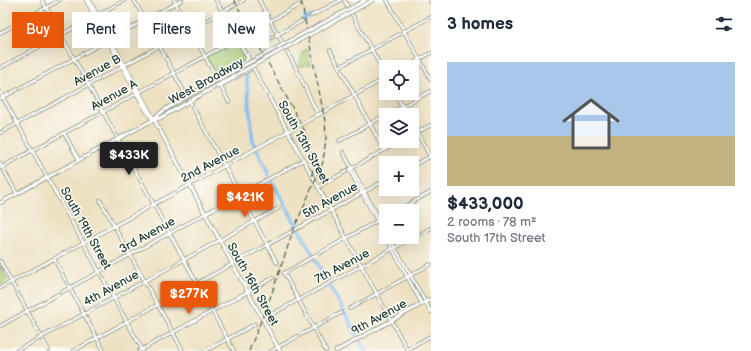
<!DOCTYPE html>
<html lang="en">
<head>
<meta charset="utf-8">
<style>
  body { margin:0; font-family:"Balsamiq Sans",sans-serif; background:#f2f2f3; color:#1f2937; height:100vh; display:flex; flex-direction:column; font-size:15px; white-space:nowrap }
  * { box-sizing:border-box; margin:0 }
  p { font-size:13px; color:#747a83 }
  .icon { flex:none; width:22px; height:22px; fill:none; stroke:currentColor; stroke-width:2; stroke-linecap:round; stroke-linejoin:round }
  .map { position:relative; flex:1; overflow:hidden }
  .sheet { display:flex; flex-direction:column; background:#fff; width:320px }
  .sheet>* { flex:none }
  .top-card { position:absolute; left:12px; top:12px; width:359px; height:36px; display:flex; gap:8px }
  .tools { position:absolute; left:379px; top:60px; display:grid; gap:8px }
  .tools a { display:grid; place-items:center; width:40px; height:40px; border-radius:0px; background:#fff; box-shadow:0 4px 16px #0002; font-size:20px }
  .price { position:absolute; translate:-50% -34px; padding:0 9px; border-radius:4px; background:#ea580c; color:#fff; font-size:13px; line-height:26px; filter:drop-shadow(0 1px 2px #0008) }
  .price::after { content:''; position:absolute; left:50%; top:24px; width:12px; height:9px; margin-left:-6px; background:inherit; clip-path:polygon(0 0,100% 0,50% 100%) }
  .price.active { background:#222; color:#fff }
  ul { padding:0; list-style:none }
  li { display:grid; align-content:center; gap:8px; height:212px; padding:0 16px }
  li+li { border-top:1px solid #e0e1e3 }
  li span { display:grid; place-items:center; height:124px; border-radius:0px; color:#555 }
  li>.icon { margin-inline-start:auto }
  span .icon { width:72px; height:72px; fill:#fffc; stroke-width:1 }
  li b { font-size:17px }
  h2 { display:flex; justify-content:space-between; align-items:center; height:48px; padding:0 16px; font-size:17px }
  .chip { padding:0 14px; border-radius:0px; background:#fff; box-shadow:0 4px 16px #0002; font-size:14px; line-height:36px }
  .chip.active { background:#ea580c; color:#fff }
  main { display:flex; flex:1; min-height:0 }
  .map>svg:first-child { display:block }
  .green { fill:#adcf78; stroke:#668656 }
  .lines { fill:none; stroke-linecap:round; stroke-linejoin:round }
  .river { stroke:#7dbcf1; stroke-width:3.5 }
  .minor-casing { stroke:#868f7b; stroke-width:4 }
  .major-casing { stroke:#868f7b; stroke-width:4.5 }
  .minor { stroke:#fff; stroke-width:2.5 }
  .major { stroke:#fff; stroke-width:3 }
  .rail { stroke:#1f3d34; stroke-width:1; stroke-dasharray:6 3; stroke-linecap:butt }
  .major-bridge-casing { stroke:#868f7b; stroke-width:4.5; stroke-linecap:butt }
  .major-bridge { stroke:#fff; stroke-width:3 }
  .labels { text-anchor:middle; stroke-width:3; stroke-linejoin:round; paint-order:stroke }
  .street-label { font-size:12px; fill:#1f3d34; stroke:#fdfcf7 }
</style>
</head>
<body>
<main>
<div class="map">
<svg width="431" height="351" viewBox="0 0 431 351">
  <rect width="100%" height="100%" fill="#fdfcf7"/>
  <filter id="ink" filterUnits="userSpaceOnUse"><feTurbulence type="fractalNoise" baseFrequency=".025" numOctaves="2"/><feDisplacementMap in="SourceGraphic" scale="8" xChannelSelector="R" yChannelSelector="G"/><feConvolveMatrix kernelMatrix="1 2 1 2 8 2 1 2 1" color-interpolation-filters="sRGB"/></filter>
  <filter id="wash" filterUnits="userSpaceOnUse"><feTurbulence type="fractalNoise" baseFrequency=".012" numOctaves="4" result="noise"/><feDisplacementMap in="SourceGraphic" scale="16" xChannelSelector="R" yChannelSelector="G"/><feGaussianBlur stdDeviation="0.9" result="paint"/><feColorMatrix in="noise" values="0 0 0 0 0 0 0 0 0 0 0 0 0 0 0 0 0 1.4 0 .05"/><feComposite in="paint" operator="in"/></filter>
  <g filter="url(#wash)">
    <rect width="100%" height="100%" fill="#eee1c2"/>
    <!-- green -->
    <g class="green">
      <polygon points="236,40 245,57 244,61 217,76 206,57"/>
      <polygon points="307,49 310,64 298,67 304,50"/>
      <polygon points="0,265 8,280 0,286"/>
    </g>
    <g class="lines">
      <!-- river -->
      <g class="river">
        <polyline points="302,21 311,16"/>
        <polyline points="246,74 253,142 269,175"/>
        <polyline points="272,181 312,253"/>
        <polyline points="315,259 327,281"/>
        <polyline points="330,286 357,335"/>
        <polyline points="361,342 366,351"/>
      </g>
    </g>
  </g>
  <g filter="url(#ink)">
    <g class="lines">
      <!-- minor casing -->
      <g class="minor-casing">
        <g id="minor">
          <polyline points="42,0 234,351"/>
          <polyline points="134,0 187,97"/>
          <polyline points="174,0 216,77 246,61 248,54"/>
          <polyline points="216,0 408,351"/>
          <polyline points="259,0 296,68 318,115"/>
          <polyline points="344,0 386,76"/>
          <polyline points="387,0 431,80"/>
          <polyline points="430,0 431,2"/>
          <polyline points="311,16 341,0"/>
          <polyline points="270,21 299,5"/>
          <polyline points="0,33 60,0"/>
          <polyline points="260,44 302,21"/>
          <polyline points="330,50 384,150"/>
          <polyline points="339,67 431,17"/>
          <polyline points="406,67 431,53"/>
          <polyline points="0,68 125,0"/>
          <polyline points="220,85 229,102"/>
          <polyline points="218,87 253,68"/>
          <polyline points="0,92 143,351"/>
          <polyline points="395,93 407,115"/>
          <polyline points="0,99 182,0"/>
          <polyline points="189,100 277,263"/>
          <polyline points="386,115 431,91"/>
          <polyline points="412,123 431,158"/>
          <polyline points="0,133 244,0"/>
          <polyline points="64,133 79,160"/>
          <polyline points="412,135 431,125"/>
          <polyline points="339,141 386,115"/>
          <polyline points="343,152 386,232"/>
          <polyline points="0,163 17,194"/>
          <polyline points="412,166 431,156"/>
          <polyline points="0,168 237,39"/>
          <polyline points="349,169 422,304"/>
          <polyline points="318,187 401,141"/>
          <polyline points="100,200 183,351"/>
          <polyline points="396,211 431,192"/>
          <polyline points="389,237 431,312"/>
          <polyline points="54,259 104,351"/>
          <polyline points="0,261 49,351"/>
          <polyline points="0,288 386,78"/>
          <polyline points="349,309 431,264"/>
          <polyline points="263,319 431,228"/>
          <polyline points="0,326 303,160"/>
          <polyline points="407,349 431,336"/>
          <polyline points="16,351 279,208"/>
          <polyline points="73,351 386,180"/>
          <polyline points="139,351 273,278"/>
          <polyline points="205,351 255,324"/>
          <polyline points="271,351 341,313"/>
          <polyline points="326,351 284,273 386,216"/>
        </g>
      </g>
      <!-- major casing -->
      <g class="major-casing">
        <g id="major">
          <polyline points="86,0 146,110 153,120"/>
          <polyline points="89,0 280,351"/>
          <polyline points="364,5 373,0"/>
          <path d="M 153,120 C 161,108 216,81 232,72"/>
          <polyline points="0,203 153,120 160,118 234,76"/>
          <polyline points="336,351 431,299"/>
        </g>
      </g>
      <!-- minor -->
      <use href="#minor" class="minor"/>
      <!-- major -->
      <use href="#major" class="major"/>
      <!-- rail -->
      <g class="rail">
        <polyline points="234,0 306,133 313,158 312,180"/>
        <polyline points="249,351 272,293 293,231 323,162 326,138 325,121 301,0"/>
      </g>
      <!-- major-bridge casing -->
      <g class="major-bridge-casing">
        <g id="major-bridge">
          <polyline points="232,72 362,2"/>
          <polyline points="234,76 364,5"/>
        </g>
      </g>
      <!-- major-bridge -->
      <use href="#major-bridge" class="major-bridge"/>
    </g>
  </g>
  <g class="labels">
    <!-- street labels -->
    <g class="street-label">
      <text transform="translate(97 70) rotate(-29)" y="4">Avenue B</text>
      <text transform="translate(206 81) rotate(-29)" y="4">West Broadway</text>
      <text transform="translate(114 95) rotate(-29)" y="4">Avenue A</text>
      <text transform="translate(304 142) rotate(61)" y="4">South 13th Street</text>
      <text transform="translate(210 164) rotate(-28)" y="4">2nd Avenue</text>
      <text transform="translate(330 200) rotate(-29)" y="4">5th Avenue</text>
      <text transform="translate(86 228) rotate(61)" y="4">South 19th Street</text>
      <text transform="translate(147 235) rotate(-29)" y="4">3rd Avenue</text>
      <text transform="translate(342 266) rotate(-28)" y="4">7th Avenue</text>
      <text transform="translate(253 284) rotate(61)" y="4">South 16th Street</text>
      <text transform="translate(111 288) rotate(-29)" y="4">4th Avenue</text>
      <text transform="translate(379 317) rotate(-29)" y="4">9th Avenue</text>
    </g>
  </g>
</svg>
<div class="tools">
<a><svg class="icon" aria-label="locate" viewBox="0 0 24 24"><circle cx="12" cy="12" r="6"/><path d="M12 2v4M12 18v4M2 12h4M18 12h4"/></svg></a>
<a><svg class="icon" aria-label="layers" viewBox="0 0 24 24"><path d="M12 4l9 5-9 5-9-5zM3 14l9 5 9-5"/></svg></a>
<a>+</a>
<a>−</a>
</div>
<b class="price active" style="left:129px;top:176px">$433K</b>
<b class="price" style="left:245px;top:218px">$421K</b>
<b class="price" style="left:189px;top:315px">$277K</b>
<div class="top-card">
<a class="chip active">Buy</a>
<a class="chip">Rent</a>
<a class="chip">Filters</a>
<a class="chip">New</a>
</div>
</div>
<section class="sheet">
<h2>3 homes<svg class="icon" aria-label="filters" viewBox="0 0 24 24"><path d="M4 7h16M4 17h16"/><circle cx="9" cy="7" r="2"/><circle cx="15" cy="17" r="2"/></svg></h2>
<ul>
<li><span style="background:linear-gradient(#a9c7e8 60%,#c2b280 0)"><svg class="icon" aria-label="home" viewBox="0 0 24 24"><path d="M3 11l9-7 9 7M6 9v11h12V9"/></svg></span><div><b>$433,000</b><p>2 rooms · 78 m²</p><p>South 17th Street</p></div></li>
</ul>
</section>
</main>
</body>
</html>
